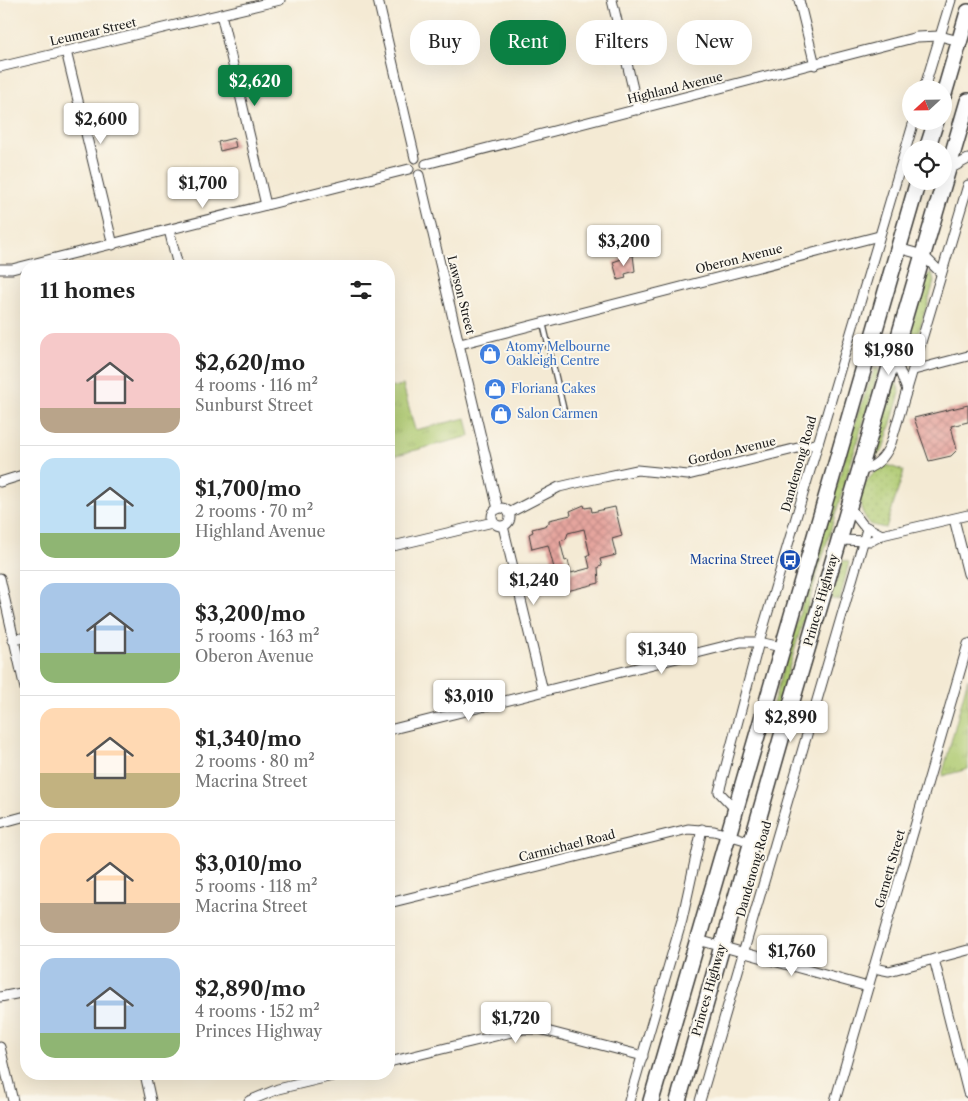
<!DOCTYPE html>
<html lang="en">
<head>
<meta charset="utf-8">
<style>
  body { margin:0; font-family:"Libre Caslon Text",serif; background:#f6f6f6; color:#222; height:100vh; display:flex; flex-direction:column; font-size:19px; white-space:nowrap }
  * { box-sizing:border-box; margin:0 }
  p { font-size:16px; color:#767676 }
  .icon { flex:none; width:28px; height:28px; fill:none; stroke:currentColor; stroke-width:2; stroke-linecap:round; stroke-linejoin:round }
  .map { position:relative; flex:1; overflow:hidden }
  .sheet { position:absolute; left:20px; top:260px; width:375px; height:820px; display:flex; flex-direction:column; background:#fff; border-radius:20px; box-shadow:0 5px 20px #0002 }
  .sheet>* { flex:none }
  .guide { position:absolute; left:410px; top:20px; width:475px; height:45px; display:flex; gap:10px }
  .needle { width:32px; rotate:248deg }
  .buttons { position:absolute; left:902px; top:80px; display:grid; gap:10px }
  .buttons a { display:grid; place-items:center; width:50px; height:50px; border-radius:50%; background:#fff; box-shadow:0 5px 20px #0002; font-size:25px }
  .price { position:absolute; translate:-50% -42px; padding:0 11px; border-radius:5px; background:#fff; color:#222; font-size:16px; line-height:32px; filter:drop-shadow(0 1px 2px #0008) }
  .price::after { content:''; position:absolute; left:50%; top:30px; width:15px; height:11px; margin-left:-8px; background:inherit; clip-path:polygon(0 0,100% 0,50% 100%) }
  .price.current { background:#0b8043; color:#fff }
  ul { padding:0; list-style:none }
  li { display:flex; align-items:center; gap:15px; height:125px; padding:0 20px }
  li+li { border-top:1px solid #e0e0e0 }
  li span { display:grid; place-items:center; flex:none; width:140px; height:100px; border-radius:15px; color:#555 }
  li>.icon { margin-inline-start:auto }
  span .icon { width:60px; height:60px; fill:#fffc; stroke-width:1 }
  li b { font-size:21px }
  h2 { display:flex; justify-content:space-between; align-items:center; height:60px; padding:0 20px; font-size:21px }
  .tag { padding:0 18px; border-radius:20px; background:#fff; box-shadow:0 5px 20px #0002; font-size:18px; line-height:45px }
  .tag.current { background:#0b8043; color:#fff }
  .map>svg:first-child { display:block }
  .grass { fill:url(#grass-dots); stroke:#647246 }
  .park { fill:url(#park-tufts); stroke:#647246 }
  .building { fill:url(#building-cross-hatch); fill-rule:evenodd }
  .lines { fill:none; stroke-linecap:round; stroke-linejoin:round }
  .lane-casing { stroke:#3c3b38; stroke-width:7 }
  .street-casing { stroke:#3c3b38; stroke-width:11 }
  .highway-casing { stroke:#3c3b38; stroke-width:18 }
  .lane { stroke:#fff; stroke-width:4.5 }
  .street { stroke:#fff; stroke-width:9 }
  .highway { stroke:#fff; stroke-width:15 }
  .labels { text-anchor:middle; stroke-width:4; stroke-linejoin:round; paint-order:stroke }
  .street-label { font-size:12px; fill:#1c1c1c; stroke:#fbf7ec }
  .shop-label { font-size:12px; fill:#366cbe; stroke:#fbf7ec; text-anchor:start }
  .transit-label { font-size:12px; fill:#164399; stroke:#fbf7ec; text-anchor:end }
</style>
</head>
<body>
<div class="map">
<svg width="968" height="1101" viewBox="0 0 968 1101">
  <defs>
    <pattern id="grass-dots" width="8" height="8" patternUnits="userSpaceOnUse" patternTransform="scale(1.25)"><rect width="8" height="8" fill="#adc96f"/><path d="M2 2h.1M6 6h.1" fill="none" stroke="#94ac60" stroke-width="1.8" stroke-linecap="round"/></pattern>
    <pattern id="park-tufts" width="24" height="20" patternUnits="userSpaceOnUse" patternTransform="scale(1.25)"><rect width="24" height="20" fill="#adc96f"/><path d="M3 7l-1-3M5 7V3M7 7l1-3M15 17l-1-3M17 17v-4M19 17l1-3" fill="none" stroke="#94ac60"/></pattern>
    <pattern id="building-cross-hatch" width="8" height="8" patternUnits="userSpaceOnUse" patternTransform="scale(1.25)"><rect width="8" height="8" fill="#e5a59e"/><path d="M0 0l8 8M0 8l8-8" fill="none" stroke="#c48d88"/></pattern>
  </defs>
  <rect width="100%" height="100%" fill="#fbf7ec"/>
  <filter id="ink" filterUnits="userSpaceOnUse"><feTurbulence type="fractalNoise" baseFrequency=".02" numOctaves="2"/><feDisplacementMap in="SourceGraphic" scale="10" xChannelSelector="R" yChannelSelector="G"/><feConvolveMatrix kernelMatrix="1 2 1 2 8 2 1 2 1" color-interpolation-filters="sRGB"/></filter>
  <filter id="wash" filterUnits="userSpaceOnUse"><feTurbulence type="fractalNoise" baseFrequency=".0096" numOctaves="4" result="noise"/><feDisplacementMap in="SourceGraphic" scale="20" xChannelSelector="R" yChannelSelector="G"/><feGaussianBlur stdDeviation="1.12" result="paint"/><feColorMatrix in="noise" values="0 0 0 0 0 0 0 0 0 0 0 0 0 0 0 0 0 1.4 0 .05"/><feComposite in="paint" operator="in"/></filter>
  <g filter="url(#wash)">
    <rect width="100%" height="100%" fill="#f4ead4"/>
    <!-- grass -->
    <g class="grass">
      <polygon points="932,272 934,282 905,377 901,361 926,276"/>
      <polygon points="875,368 879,370 780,698 768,721 858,413"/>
      <polygon points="897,383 900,393 883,450 872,459 893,384"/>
      <path d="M 884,464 L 904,471 L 886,528 L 871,525 C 850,501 862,482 884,464 Z"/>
      <polygon points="843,560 849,562 840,600 831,599"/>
    </g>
    <!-- park -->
    <g class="park">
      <polygon points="403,385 415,430 466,418 470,436 389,457 389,388"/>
      <polygon points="968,678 968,769 942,776"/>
    </g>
    <g id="blocks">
      <!-- building -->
      <g class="building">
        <polygon points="234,138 236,147 220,151 218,142"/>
        <polygon points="633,255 635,271 625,274 626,278 618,280 613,262"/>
        <polygon points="968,405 968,422 951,426 957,450 951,456 929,461 914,418"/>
        <path d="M 584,505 L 585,508 L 591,507 L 592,512 L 615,507 L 622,536 L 612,539 L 616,555 L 600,559 L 602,566 L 598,567 L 599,583 L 567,591 L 567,587 L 537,594 L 534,581 L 542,579 L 541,575 L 555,572 L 548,545 L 532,549 L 529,534 L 533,532 L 532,529 L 544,526 L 549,523 L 549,520 L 571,515 L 570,511 ZM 584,529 L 590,555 L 587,555 L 590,568 L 571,573 L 568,560 L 565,561 L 560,541 L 566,539 L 568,533 Z"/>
      </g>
    </g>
  </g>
  <g filter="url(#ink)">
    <use href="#blocks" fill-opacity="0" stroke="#3c3b38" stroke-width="1"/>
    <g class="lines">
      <!-- lane casing -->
      <g class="lane-casing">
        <g id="lane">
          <polyline points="25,266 26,274"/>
          <polyline points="543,323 564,411"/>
        </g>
      </g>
      <!-- street casing -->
      <g class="street-casing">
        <g id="street">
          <polyline points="378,0 415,158"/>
          <polyline points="612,0 638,110"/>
          <polyline points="799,0 815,65"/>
          <polyline points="221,14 266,205"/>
          <polyline points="66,51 113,245"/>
          <polyline points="0,67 280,0"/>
          <polyline points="924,89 951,0"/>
          <polyline points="426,164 917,37 940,36 959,41"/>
          <polyline points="948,170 968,159"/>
          <polyline points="419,175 498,509"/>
          <polyline points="169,230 178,266"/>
          <polyline points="898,248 923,255 941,273"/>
          <polyline points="0,269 12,269 409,169"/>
          <polyline points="460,344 879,236"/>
          <polyline points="894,356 907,390"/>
          <polyline points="914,370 968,356"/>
          <path d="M 859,471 C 875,468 885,458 891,443 L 968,185"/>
          <polyline points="0,482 26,474"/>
          <polyline points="849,507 863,525 882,535"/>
          <circle cx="501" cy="517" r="9"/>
          <polyline points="509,513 559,487 585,481 637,470 688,475 818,443"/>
          <polyline points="954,519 968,574"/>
          <polyline points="503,526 543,691"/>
          <polyline points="839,540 871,541 882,535 968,515"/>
          <polyline points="389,547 493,522"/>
          <polyline points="0,578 26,693"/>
          <polyline points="13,640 26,637"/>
          <polyline points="389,730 741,642 759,642 781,647"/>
          <polyline points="735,809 719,792 759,642 914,121"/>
          <polyline points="0,823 26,816"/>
          <polyline points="389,903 688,829 714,831 752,842"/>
          <polyline points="698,940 868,987"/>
          <polyline points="934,959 968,1093"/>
          <polyline points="874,968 889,971 968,950"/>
          <polyline points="0,997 26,992"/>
          <polyline points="0,1047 13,1101"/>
          <polyline points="389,1062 524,1029 539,1029 643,1056"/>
          <polyline points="145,1074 151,1101"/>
          <polyline points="249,1101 278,1089 341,1074"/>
          <polyline points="629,1101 682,920 702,829"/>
          <polyline points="700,1101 867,529"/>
          <polyline points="835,1101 968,644"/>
        </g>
      </g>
      <!-- highway casing -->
      <g class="highway-casing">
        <g id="highway">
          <polyline points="944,94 968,12"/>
          <polyline points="927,149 936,121"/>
          <polyline points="651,1101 918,181"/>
          <polyline points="678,1101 789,711 968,101"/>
        </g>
      </g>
      <!-- lane -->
      <use href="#lane" class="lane"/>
      <!-- street -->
      <use href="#street" class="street"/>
      <!-- highway -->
      <use href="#highway" class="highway"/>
    </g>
  </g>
  <!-- icons -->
  <defs>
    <g id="shop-disc" transform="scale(1.125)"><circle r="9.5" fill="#3f7fe0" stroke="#fbf7ec"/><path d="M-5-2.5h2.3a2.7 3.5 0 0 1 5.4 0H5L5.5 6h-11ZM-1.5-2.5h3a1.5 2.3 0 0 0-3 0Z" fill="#fff"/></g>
    <g id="bus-disc" transform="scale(1.125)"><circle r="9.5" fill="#1a4fb4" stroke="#fbf7ec"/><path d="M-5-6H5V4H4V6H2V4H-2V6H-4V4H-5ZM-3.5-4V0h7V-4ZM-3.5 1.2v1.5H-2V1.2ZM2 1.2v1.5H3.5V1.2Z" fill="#fff"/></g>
  </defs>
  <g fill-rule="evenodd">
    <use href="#shop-disc" x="490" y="354"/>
    <use href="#shop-disc" x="495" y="389"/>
    <use href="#shop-disc" x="501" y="414"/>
    <use href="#bus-disc" x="790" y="560"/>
  </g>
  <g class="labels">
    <!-- street labels -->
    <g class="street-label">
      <text transform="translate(93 32) rotate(-13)" y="4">Leumear Street</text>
      <text transform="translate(675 88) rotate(-14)" y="4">Highland Avenue</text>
      <text transform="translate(739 259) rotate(-14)" y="4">Oberon Avenue</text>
      <text transform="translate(461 295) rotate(76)" y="4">Lawson Street</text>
      <text transform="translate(732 451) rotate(-13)" y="4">Gordon Avenue</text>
      <text transform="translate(799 464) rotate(-74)" y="4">Dandenong Road</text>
      <text transform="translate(821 600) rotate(-74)" y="4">Princes Highway</text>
      <text transform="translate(567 846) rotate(-14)" y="4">Carmichael Road</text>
      <text transform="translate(754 869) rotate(-74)" y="4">Dandenong Road</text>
      <text transform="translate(890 869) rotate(-74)" y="4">Garnett Street</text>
      <text transform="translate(709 990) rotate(-74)" y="4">Princes Highway</text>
    </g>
    <!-- shop labels -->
    <g class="shop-label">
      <text x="506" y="351">Atomy Melbourne<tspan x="506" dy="14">Oakleigh Centre</tspan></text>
      <text x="511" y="393">Floriana Cakes</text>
      <text x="517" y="418">Salon Carmen</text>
    </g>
    <!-- transit labels -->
    <g class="transit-label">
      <text x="774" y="564">Macrina Street</text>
    </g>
  </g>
</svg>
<div class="buttons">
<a><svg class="needle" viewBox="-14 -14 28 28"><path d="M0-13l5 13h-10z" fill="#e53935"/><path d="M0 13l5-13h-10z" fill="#767676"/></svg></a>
<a><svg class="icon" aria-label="locate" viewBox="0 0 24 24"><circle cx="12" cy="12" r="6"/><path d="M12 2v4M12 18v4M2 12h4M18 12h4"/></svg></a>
</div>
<b class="price current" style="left:255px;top:107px">$2,620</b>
<b class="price" style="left:101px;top:145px">$2,600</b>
<b class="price" style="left:203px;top:209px">$1,700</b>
<b class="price" style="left:624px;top:267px">$3,200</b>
<b class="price" style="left:889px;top:376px">$1,980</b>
<b class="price" style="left:534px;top:606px">$1,240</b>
<b class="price" style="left:662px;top:675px">$1,340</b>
<b class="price" style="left:469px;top:722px">$3,010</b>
<b class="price" style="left:791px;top:743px">$2,890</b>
<b class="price" style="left:792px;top:977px">$1,760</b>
<b class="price" style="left:516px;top:1044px">$1,720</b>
<div class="guide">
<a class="tag">Buy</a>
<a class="tag current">Rent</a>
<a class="tag">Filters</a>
<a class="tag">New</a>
</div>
<section class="sheet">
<h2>11 homes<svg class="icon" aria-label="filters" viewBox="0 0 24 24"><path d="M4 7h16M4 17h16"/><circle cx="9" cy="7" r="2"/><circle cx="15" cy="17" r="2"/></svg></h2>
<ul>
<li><span style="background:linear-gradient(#f6c9c9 75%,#b9a48a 0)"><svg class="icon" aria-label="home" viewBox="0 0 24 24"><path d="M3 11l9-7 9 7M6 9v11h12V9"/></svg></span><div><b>$2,620/mo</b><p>4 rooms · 116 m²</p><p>Sunburst Street</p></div></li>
<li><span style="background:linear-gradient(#bfe0f5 75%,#8fb573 0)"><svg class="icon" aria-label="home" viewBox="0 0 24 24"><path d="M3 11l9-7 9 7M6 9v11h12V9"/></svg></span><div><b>$1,700/mo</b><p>2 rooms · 70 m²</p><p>Highland Avenue</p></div></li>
<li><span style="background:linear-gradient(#a9c7e8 70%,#8fb573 0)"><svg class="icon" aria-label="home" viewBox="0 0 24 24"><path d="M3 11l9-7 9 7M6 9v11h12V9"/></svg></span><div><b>$3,200/mo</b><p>5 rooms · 163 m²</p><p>Oberon Avenue</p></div></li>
<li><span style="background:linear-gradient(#ffd9b3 65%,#c2b280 0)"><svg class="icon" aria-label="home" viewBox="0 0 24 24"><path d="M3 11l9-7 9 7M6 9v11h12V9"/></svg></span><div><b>$1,340/mo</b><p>2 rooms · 80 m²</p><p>Macrina Street</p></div></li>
<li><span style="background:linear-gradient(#ffd9b3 70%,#b9a48a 0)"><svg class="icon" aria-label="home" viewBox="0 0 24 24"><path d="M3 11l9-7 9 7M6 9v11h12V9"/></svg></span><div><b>$3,010/mo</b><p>5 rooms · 118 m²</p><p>Macrina Street</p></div></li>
<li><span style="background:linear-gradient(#a9c7e8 75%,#8fb573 0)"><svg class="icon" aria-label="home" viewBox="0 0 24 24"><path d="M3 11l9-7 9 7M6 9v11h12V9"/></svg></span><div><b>$2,890/mo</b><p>4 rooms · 152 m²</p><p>Princes Highway</p></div></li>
</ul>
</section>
</div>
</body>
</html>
